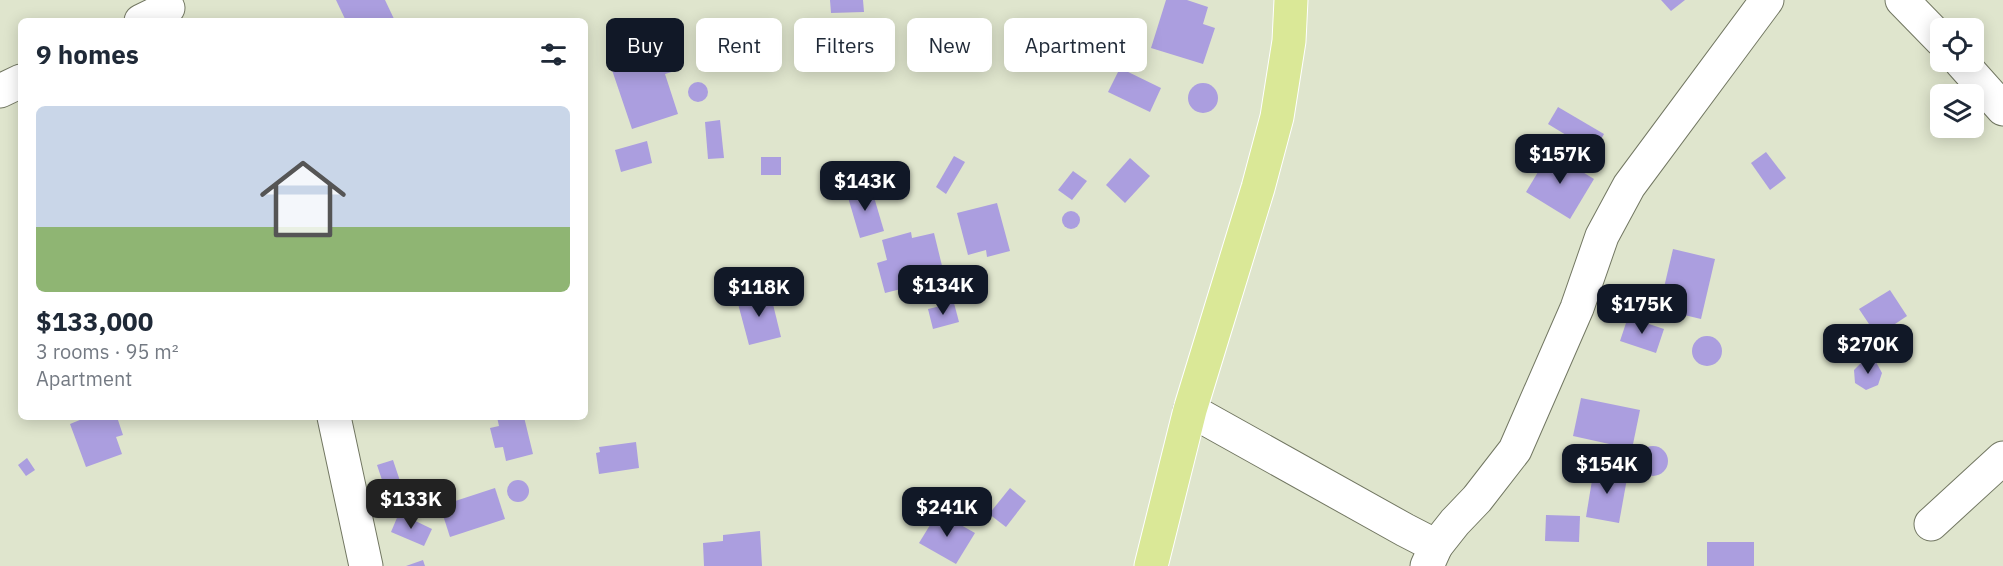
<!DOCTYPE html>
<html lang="en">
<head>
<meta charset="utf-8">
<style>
  body { margin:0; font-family:"IBM Plex Sans",sans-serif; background:#f6f6f7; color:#1f2937; height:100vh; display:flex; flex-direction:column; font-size:22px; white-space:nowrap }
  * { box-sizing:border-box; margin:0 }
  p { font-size:20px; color:#747a83 }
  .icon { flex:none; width:33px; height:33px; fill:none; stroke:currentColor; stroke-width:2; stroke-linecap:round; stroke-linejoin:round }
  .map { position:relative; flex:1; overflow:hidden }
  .panel { position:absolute; left:18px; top:18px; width:570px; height:402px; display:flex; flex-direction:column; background:#fff; border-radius:9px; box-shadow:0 3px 15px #0003 }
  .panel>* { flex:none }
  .top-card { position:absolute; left:606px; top:18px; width:570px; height:54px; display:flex; gap:12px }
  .fabs { position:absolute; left:1930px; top:18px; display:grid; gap:12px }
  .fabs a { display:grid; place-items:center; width:54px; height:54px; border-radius:9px; background:#fff; box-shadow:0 3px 15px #0003; font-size:30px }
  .price { position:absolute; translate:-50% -51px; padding:0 14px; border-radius:12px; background:#111827; color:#fff; font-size:20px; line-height:39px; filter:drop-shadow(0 2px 3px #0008) }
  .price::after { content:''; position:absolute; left:50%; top:36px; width:18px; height:14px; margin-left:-9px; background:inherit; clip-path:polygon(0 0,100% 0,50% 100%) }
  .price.active { background:#222; color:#fff }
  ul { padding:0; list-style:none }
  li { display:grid; align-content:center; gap:12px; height:318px; padding:0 18px }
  li span { display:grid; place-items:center; height:186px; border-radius:9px; color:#555 }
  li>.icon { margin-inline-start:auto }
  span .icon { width:108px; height:108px; fill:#fffc; stroke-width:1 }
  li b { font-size:26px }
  h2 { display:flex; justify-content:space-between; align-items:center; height:72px; padding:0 18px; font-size:26px }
  .chip { padding:0 21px; border-radius:9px; background:#fff; box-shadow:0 3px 15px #0003; font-size:21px; line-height:54px }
  .chip.active { background:#111827; color:#fff }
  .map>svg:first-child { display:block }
  .building { fill:#ab9edf }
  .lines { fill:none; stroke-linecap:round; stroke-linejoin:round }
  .minor-casing { stroke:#727762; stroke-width:35 }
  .major-casing { stroke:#fff; stroke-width:35 }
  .minor { stroke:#fff; stroke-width:33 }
  .major { stroke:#dae897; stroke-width:33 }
</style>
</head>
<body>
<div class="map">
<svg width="2003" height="566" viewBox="0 0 2003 566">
  <rect width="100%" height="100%" fill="#dfe5cd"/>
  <!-- building -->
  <g class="building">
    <polygon points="336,0 385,0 395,21 346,21"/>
    <polygon points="830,0 863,0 864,12 831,13"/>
    <polygon points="1166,0 1187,0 1208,7 1203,24 1215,28 1203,64 1151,48"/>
    <polygon points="1661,0 1685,0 1671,11"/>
    <polygon points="669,52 675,71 665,74 678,114 632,129 612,70"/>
    <polygon points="1120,68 1161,88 1150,112 1108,92"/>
    <circle cx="698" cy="92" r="10"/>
    <circle cx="1203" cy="98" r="15"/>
    <polygon points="1558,107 1604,134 1594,152 1548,124"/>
    <polygon points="720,120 724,158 708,159 705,122"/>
    <polygon points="647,141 652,163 621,172 615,150"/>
    <polygon points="1550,152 1594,179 1570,219 1526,192"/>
    <polygon points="1766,152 1786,178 1770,190 1751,163"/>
    <polygon points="954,156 965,162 946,194 936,187"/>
    <rect x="761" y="157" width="20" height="18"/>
    <polygon points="1130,158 1150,176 1125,203 1106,185"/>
    <polygon points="1073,171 1087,181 1072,200 1058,190"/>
    <polygon points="871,187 884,231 860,238 847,194"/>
    <polygon points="997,203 1010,251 987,257 986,250 968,255 957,213"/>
    <circle cx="1071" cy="220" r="9"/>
    <polygon points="911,232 912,238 934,233 945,278 885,293 877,263 887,260 882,240"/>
    <polygon points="1673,249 1715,259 1701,319 1659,309"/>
    <polygon points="1890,290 1907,316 1877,336 1859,309"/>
    <polygon points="770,292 781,337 749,345 737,300"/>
    <polygon points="954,303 959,322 933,329 928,309"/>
    <polygon points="1628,317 1664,329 1656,353 1620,341"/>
    <circle cx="1707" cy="351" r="15"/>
    <polygon points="1863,361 1876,362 1882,373 1878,385 1866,390 1855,383 1854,370"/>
    <polygon points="1581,398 1640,410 1632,449 1573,436"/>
    <polygon points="87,417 117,417 123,435 116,437 122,454 86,467 70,424"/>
    <polygon points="497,417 524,417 533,454 506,461 503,447 495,448 490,428 499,426"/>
    <polygon points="636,442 639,468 599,474 596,453 600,452 599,447"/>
    <circle cx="1653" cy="461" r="15"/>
    <polygon points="27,458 35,470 26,476 18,465"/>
    <polygon points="393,460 409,508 393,513 377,465"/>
    <polygon points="1594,468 1628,473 1619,523 1586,517"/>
    <circle cx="518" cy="491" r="11"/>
    <polygon points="495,488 505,519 450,537 440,506"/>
    <polygon points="1010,488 1026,501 1006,527 989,514"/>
    <polygon points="938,512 975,533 956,564 919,543"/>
    <polygon points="399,513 432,529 424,546 391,532"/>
    <polygon points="1546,515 1580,516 1579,542 1545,541"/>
    <polygon points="760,531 762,566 704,566 703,543 723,541 723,535"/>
    <rect x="1707" y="542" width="47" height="24"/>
    <polygon points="423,560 425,566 406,566"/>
  </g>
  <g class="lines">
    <!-- minor casing -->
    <g class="minor-casing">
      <g id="minor">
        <polyline points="1902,0 1941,40"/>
        <polyline points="141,21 168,8"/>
        <polyline points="1961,62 2003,109"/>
        <polyline points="0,91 21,81"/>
        <polyline points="1190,410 1405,530 1436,546 1427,566"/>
        <polyline points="334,417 366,566"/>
        <polyline points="1931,524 2003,458"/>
        <polyline points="1436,546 1455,522 1477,499 1515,450 1577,308 1602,236 1629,186 1767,0"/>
      </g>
    </g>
    <!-- major casing -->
    <g class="major-casing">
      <polyline id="major" points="1151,566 1190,410 1258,188 1277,117 1289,41 1291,0"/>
    </g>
    <!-- minor -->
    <use href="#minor" class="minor"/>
    <!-- major -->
    <use href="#major" class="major"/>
  </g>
</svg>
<div class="fabs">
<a><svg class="icon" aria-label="locate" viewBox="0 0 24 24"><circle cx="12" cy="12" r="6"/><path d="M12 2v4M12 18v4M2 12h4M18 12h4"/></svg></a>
<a><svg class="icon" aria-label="layers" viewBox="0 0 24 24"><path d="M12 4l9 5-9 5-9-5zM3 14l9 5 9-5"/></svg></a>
</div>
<b class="price" style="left:1560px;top:185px">$157K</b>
<b class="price" style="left:865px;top:212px">$143K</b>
<b class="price" style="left:943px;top:316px">$134K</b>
<b class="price" style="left:759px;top:318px">$118K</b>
<b class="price" style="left:1642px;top:335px">$175K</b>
<b class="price" style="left:1868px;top:375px">$270K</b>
<b class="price" style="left:1607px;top:495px">$154K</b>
<b class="price active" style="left:411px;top:530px">$133K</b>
<b class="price" style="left:947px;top:538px">$241K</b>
<div class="top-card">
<a class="chip active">Buy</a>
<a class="chip">Rent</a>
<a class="chip">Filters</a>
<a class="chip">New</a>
<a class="chip">Apartment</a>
</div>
<section class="panel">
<h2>9 homes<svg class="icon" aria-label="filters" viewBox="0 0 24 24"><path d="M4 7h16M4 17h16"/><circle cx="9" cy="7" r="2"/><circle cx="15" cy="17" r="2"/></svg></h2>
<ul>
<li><span style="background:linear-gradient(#c9d6e8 65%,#8fb573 0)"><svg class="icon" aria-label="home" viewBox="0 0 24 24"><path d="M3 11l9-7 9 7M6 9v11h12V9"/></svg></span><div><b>$133,000</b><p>3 rooms · 95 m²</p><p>Apartment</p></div></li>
</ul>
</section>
</div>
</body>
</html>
